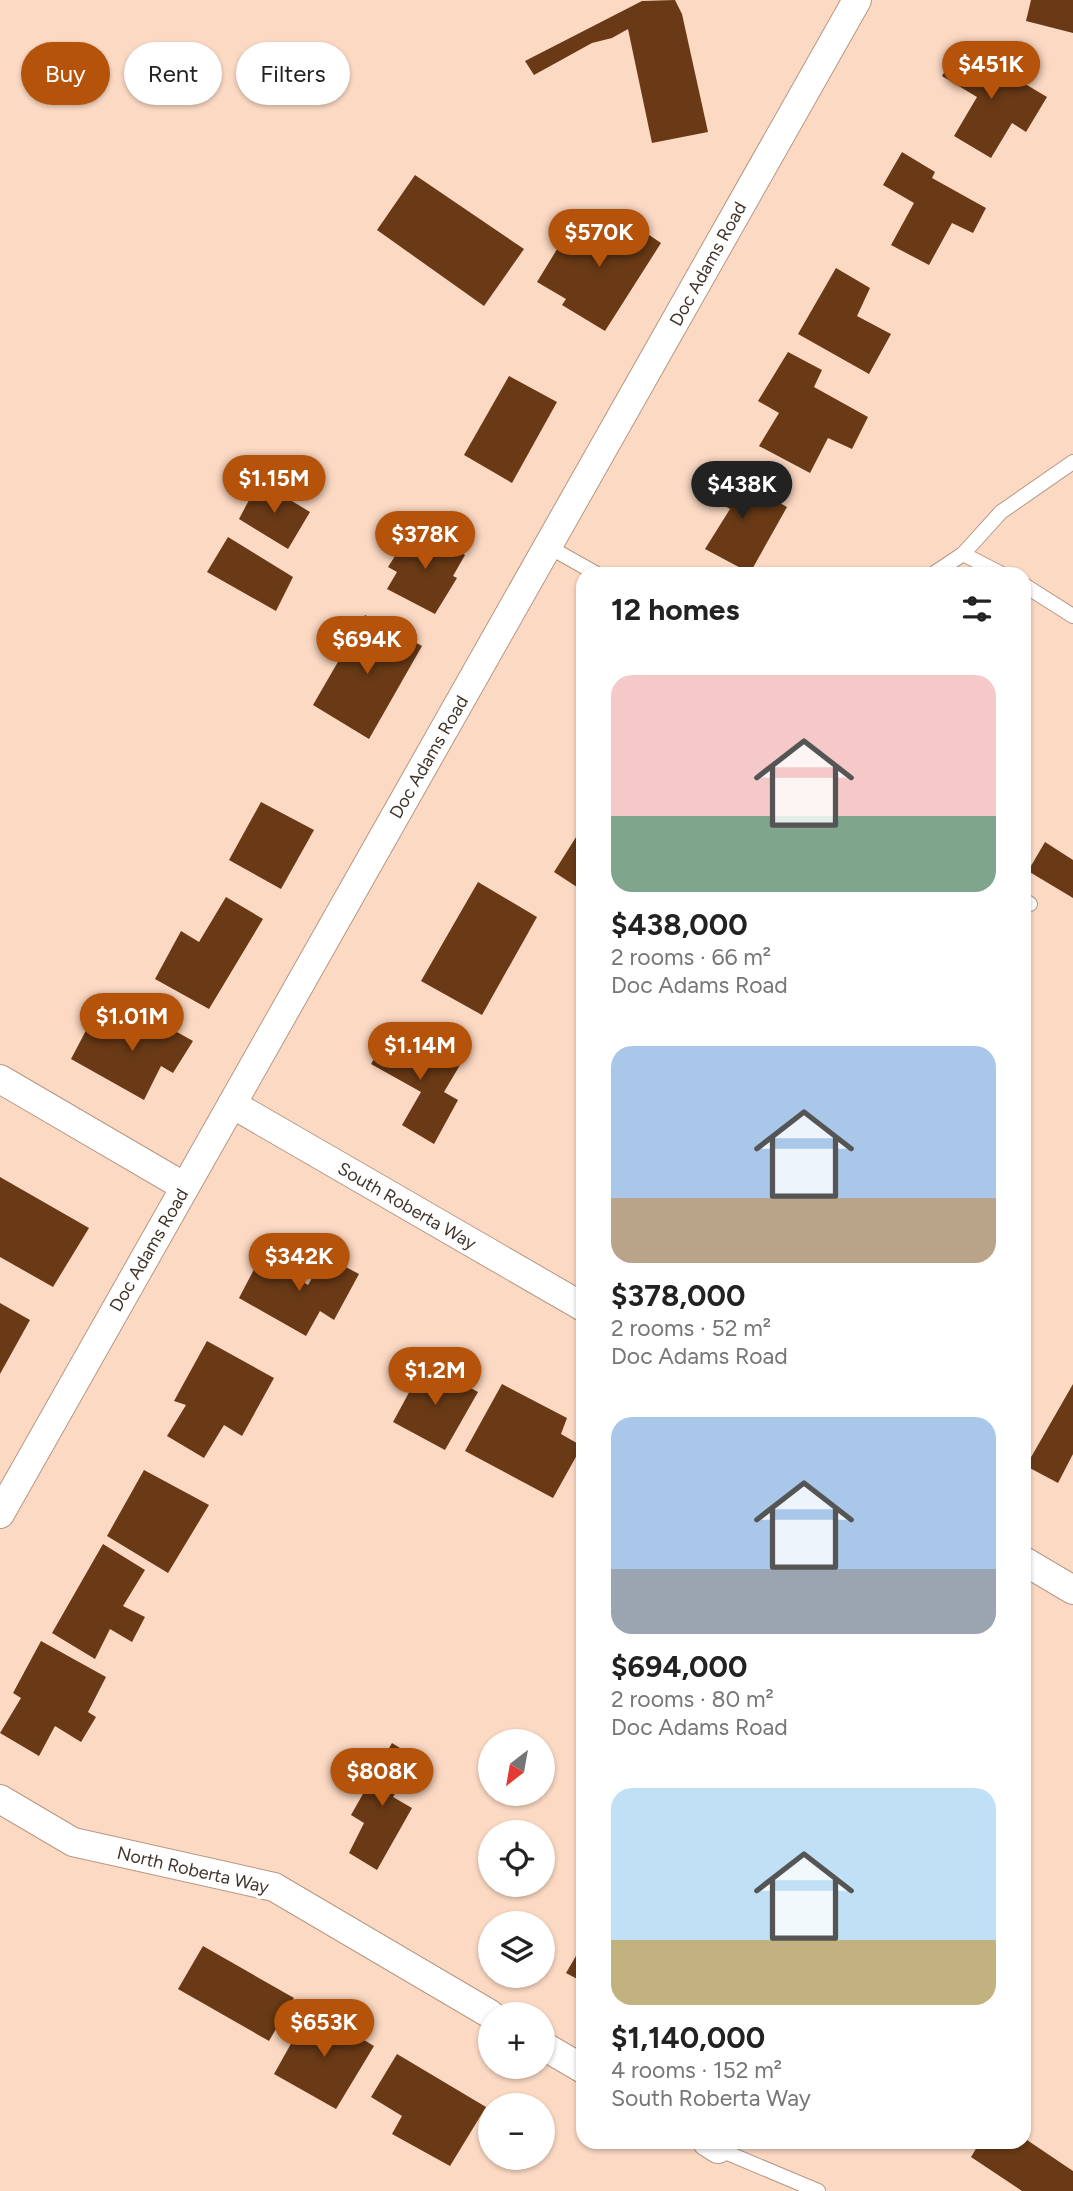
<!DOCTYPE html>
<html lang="en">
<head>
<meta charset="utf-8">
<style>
  body { margin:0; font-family:Figtree,sans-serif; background:#f2f2f2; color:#222; height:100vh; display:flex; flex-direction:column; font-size:26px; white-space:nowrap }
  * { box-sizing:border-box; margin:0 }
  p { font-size:23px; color:#767676 }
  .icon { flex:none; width:38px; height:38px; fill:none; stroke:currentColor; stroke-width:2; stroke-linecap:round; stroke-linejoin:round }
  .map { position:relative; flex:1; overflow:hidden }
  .sheet { position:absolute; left:576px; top:567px; width:455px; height:1582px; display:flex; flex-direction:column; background:#fff; border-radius:21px; box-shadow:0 2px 5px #0004 }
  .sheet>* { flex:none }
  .banner { position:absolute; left:21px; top:42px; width:450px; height:63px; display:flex; gap:14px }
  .needle { width:46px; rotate:211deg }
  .controls { position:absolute; left:478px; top:1729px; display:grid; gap:14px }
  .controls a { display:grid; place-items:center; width:77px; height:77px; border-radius:50%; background:#fff; box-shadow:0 2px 5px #0004; font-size:35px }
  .price { position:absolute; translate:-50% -60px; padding:0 16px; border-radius:24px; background:#b45309; color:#fff; font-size:23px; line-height:46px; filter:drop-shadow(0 2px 4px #0008) }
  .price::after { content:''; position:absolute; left:50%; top:42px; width:21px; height:16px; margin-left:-10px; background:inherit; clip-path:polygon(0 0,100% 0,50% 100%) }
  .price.active { background:#222; color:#fff }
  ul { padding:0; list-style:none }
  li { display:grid; align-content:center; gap:14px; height:371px; padding:0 35px }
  li span { display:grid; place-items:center; height:217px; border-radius:21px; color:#555 }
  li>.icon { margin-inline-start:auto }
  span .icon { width:126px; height:126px; fill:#fffc; stroke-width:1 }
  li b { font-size:30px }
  h2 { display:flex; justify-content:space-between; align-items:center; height:84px; padding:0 35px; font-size:30px }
  .tag { padding:0 24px; border-radius:32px; background:#fff; box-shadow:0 2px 5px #0004; font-size:24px; line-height:63px }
  .tag.active { background:#b45309; color:#fff }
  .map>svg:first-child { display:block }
  .building { fill:#6a3a16 }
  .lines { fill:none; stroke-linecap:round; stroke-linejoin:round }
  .lane-casing { stroke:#b79783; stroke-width:16 }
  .street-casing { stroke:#b79783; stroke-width:30 }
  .lane { stroke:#fff; stroke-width:14 }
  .street { stroke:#fff; stroke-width:28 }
  .labels { text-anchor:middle; stroke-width:7; stroke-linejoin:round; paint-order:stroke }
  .street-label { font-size:18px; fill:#41342b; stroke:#fff }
</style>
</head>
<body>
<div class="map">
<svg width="1073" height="2191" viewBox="0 0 1073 2191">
  <rect width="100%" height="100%" fill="#fbd9c3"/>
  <!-- building -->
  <g class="building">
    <polygon points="675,0 682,14 708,132 652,143 628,29 612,38 592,43 534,75 525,61 642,1"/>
    <polygon points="1031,0 1073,0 1073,33 1026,21"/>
    <polygon points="961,46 1047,97 1026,132 1012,123 991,158 954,136 977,97 942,76"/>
    <polygon points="902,152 935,172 932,178 986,208 973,233 952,223 929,265 891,245 914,203 883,185"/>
    <polygon points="415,175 524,249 484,306 377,230"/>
    <polygon points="615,212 661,243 605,331 562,305 566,299 537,282 573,223 599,239"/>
    <polygon points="836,268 870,288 857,316 891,334 869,374 798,334"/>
    <polygon points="788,352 822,370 814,387 868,417 852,449 828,438 810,473 759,446 779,413 758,401"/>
    <polygon points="509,376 557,402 512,483 464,455"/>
    <polygon points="718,468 787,507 750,573 705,549 730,509 705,494"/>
    <polygon points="259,481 310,512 288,549 239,519"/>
    <polygon points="422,529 465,555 453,576 457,578 435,614 387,589 397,572 388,567 402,545 410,550"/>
    <polygon points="228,537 293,577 276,611 207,572"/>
    <polygon points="365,615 422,646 369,739 313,705"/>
    <polygon points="261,802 314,830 281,889 229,860"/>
    <polygon points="583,826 583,891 554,872"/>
    <polygon points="1045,842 1073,860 1073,898 1028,871"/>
    <polygon points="478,882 537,917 482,1015 421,981"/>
    <polygon points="226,897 263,919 209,1009 155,979 181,931 199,942"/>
    <polygon points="143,1013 193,1041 173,1073 161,1066 144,1100 71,1059 92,1019 128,1038"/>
    <polygon points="393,1028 460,1065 444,1092 458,1100 434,1144 402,1125 421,1092 371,1064"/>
    <polygon points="0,1177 89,1228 53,1287 0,1257"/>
    <polygon points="261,1256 308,1285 325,1256 359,1274 334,1320 320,1311 306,1336 239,1298"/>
    <polygon points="0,1303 30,1320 0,1374"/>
    <polygon points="207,1341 274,1378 242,1436 224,1425 204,1458 167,1436 186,1405 174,1401"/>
    <polygon points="425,1363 478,1392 445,1450 393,1422"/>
    <polygon points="502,1384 567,1418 561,1434 582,1446 553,1498 465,1451"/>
    <polygon points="1073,1384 1073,1454 1058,1483 1026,1466"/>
    <polygon points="144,1470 209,1505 168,1573 107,1536"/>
    <polygon points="103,1544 145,1570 123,1606 145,1617 132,1642 110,1629 95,1659 52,1633"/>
    <polygon points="41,1641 106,1677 88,1712 96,1717 81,1742 55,1726 39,1756 0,1733 21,1698 13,1693"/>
    <polygon points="392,1743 416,1758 393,1797 412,1808 377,1870 349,1853 364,1823 351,1815"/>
    <polygon points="583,1944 583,1982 566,1973"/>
    <polygon points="203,1946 294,1998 269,2041 178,1989"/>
    <polygon points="311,2008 374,2046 336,2109 274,2074"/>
    <polygon points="397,2054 486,2107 450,2166 392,2134 402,2116 371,2097"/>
    <polygon points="1024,2138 1073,2171 1073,2191 1022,2191 971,2157 980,2142 1024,2142"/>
  </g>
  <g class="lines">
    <!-- lane casing -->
    <g class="lane-casing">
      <g id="lane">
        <polyline points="549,547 597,574"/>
        <polyline points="963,554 1002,574"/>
        <polyline points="933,574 963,554 1001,512 1073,462"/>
        <polyline points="1024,585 1073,616"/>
        <polyline points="1024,900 1030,904"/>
        <polyline points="718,2149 818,2191"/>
      </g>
    </g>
    <!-- street casing -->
    <g class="street-casing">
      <g id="street">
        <polyline points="0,1079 185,1187"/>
        <polyline points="232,1104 583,1307"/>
        <polyline points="0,1514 857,0"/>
        <polyline points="1024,1561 1073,1590"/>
        <polyline points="0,1799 73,1842 274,1887 490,2014"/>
        <polyline points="542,2045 583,2069"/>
        <polyline points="707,2142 718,2149"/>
      </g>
    </g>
    <!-- lane -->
    <use href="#lane" class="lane"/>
    <!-- street -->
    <use href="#street" class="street"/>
  </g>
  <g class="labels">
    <!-- street labels -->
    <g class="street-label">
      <text transform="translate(708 264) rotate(-61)" y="6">Doc Adams Road</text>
      <text transform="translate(429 757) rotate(-60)" y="6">Doc Adams Road</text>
      <text transform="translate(407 1206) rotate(30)" y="6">South Roberta Way</text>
      <text transform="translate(149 1250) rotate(-60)" y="6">Doc Adams Road</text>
      <text transform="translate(193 1870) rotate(13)" y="6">North Roberta Way</text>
    </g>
  </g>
</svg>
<div class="controls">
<a><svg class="needle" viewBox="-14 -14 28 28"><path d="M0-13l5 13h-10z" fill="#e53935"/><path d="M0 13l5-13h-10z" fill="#767676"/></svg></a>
<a><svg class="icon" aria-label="locate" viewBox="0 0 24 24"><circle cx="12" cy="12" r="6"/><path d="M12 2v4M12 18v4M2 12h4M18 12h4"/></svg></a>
<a><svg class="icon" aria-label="layers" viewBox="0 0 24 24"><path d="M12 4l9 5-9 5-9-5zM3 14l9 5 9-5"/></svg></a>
<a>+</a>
<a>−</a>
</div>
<b class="price" style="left:991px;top:101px">$451K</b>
<b class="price" style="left:599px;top:269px">$570K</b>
<b class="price" style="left:274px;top:515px">$1.15M</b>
<b class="price active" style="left:742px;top:521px">$438K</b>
<b class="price" style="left:425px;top:571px">$378K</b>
<b class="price" style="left:367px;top:676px">$694K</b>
<b class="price" style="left:132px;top:1053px">$1.01M</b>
<b class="price" style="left:420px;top:1082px">$1.14M</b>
<b class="price" style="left:299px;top:1293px">$342K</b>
<b class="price" style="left:435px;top:1407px">$1.2M</b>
<b class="price" style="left:382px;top:1808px">$808K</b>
<b class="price" style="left:324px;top:2059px">$653K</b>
<div class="banner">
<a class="tag active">Buy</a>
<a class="tag">Rent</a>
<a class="tag">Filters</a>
</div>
<section class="sheet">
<h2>12 homes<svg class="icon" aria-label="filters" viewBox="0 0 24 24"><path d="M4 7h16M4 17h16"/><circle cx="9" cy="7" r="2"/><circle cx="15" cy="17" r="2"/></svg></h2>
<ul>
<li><span style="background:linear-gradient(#f6c9c9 65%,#7fa58c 0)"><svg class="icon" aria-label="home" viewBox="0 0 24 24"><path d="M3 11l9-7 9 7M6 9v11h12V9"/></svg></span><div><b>$438,000</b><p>2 rooms · 66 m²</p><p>Doc Adams Road</p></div></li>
<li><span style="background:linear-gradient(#a9c7e8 70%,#b9a48a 0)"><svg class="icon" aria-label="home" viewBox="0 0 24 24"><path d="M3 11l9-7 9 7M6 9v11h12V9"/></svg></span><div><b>$378,000</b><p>2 rooms · 52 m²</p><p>Doc Adams Road</p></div></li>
<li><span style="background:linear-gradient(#a9c7e8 70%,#9aa5b1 0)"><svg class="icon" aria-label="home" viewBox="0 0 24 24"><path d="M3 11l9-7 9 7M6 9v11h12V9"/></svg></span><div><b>$694,000</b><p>2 rooms · 80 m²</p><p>Doc Adams Road</p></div></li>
<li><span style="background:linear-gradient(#bfe0f5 70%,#c2b280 0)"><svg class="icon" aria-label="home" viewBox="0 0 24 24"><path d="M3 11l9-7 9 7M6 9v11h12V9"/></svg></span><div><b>$1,140,000</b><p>4 rooms · 152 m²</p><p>South Roberta Way</p></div></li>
</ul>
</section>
</div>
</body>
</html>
